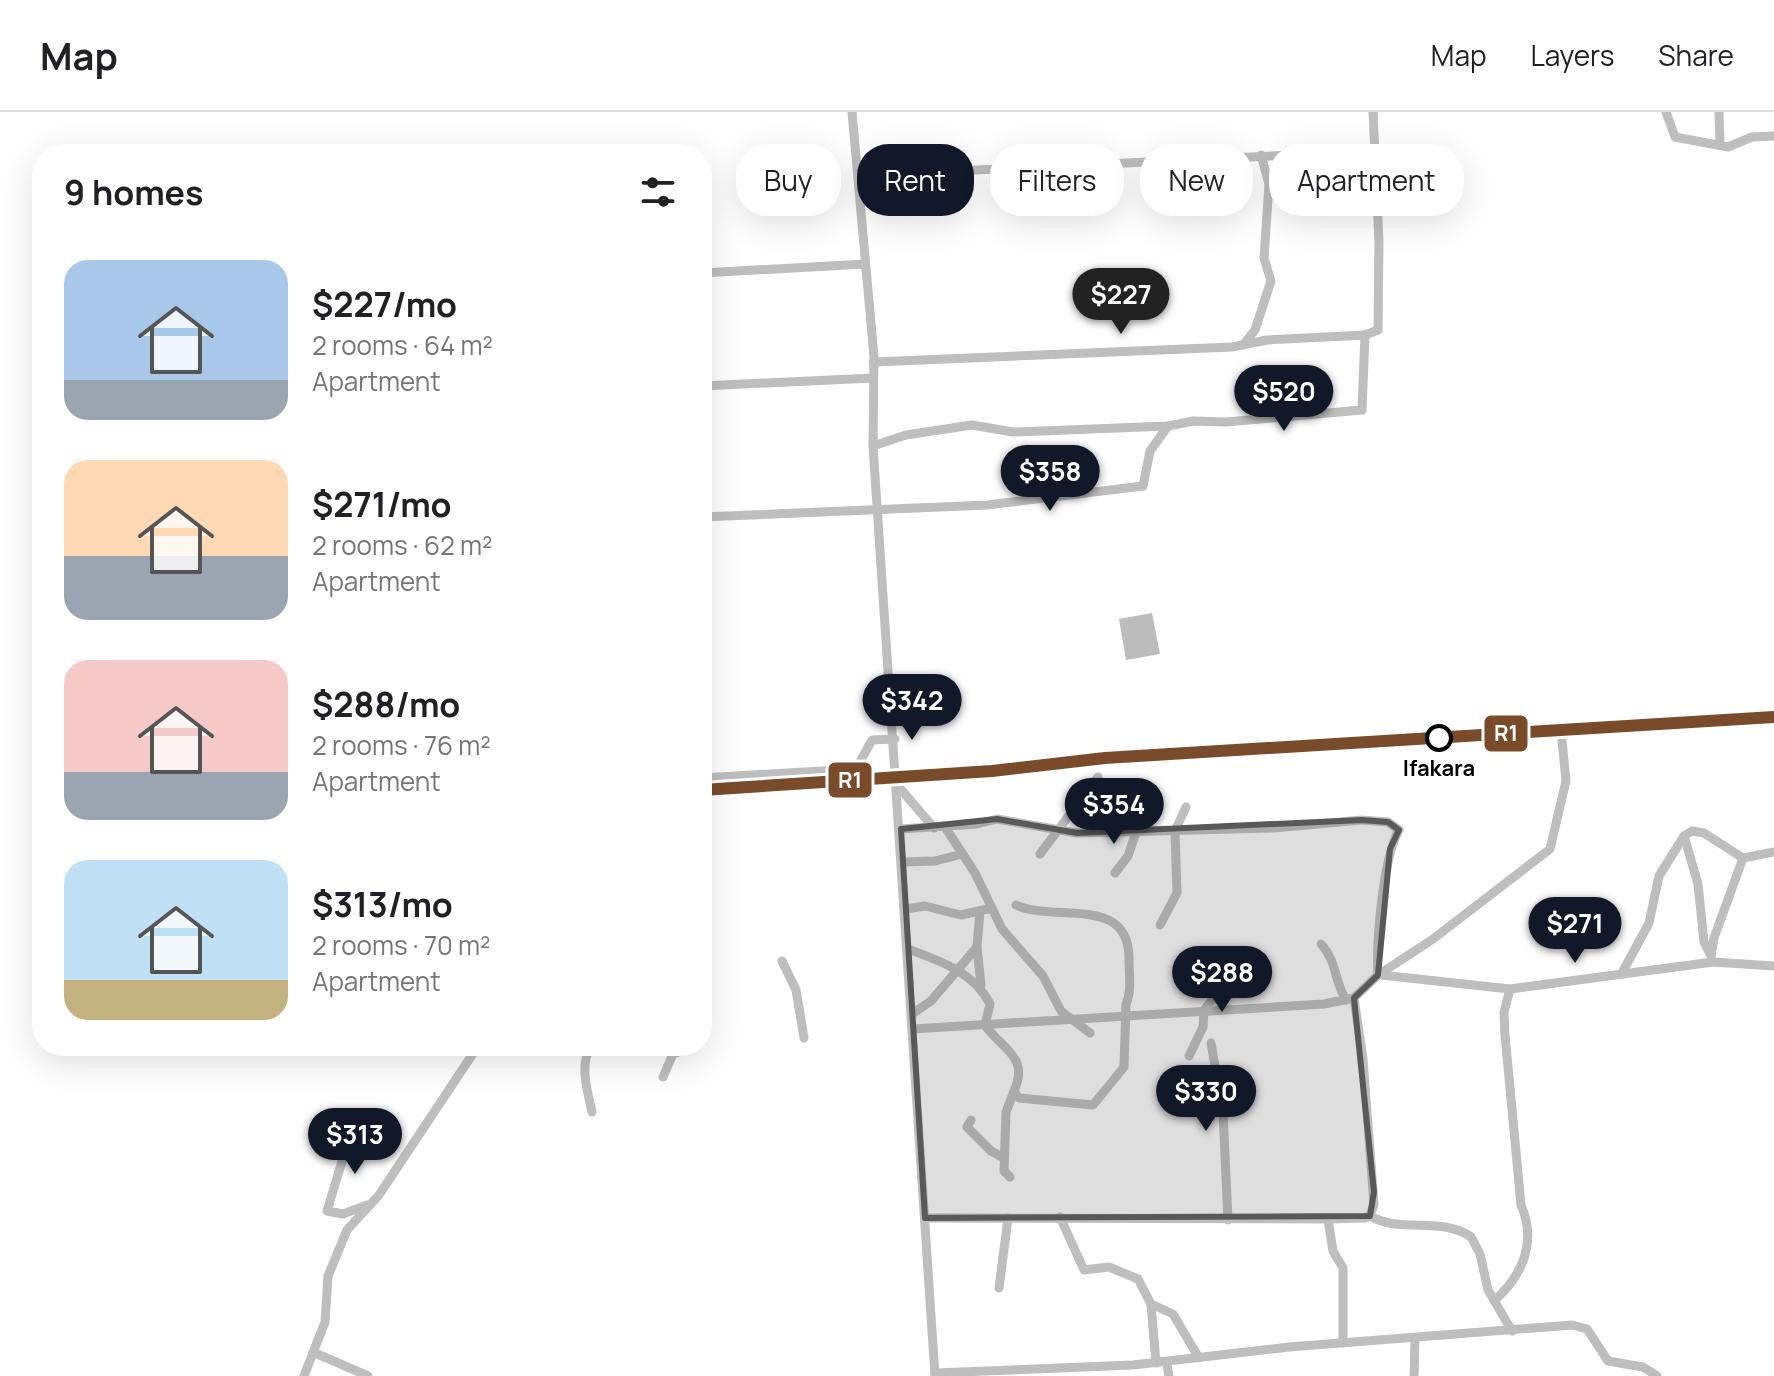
<!DOCTYPE html>
<html lang="en">
<head>
<meta charset="utf-8">
<style>
  body { margin:0; font-family:Manrope,sans-serif; background:#f2f2f2; color:#202124; height:100vh; display:flex; flex-direction:column; font-size:30px; white-space:nowrap }
  * { box-sizing:border-box; margin:0 }
  p { font-size:26px; color:#757577 }
  .icon { flex:none; width:44px; height:44px; fill:none; stroke:currentColor; stroke-width:2; stroke-linecap:round; stroke-linejoin:round }
  .map { position:relative; flex:1; overflow:hidden }
  .side { position:absolute; left:32px; top:32px; width:680px; height:912px; display:flex; flex-direction:column; background:#fff; border-radius:32px; box-shadow:0 8px 32px #0002 }
  .side>* { flex:none }
  .guide { position:absolute; left:736px; top:32px; width:760px; height:72px; display:flex; gap:16px }
  .price { position:absolute; translate:-50% -68px; padding:0 18px; border-radius:28px; background:#111827; color:#fff; font-size:26px; line-height:52px; filter:drop-shadow(0 2px 4px #0008) }
  .price::after { content:''; position:absolute; left:50%; top:48px; width:24px; height:18px; margin-left:-12px; background:inherit; clip-path:polygon(0 0,100% 0,50% 100%) }
  .price.selected { background:#222; color:#fff }
  ul { padding:0; list-style:none }
  li { display:flex; align-items:center; gap:24px; height:200px; padding:0 32px }
  li span { display:grid; place-items:center; flex:none; width:224px; height:160px; border-radius:24px; color:#555 }
  li>.icon { margin-inline-start:auto }
  span .icon { width:96px; height:96px; fill:#fffc; stroke-width:1 }
  li b { font-size:34px }
  h2 { display:flex; justify-content:space-between; align-items:center; height:96px; padding:0 32px; font-size:34px }
  .chip { padding:0 28px; border-radius:32px; background:#fff; box-shadow:0 8px 32px #0002; font-size:28px; line-height:72px }
  .chip.selected { background:#111827; color:#fff }
  header { display:flex; align-items:center; gap:48px; box-sizing:border-box; height:112px; padding:0 40px; background:#fff; border-bottom:2px solid #e0e0e0 }
  header strong { font-size:38px }
  nav { display:flex; gap:44px; margin-inline-start:auto; font-size:28px }
  .map>svg:first-child { display:block }
  .water { fill:#bcbcbc }
  .lines { fill:none; stroke-linecap:round; stroke-linejoin:round }
  .minor { stroke:#bebebe; stroke-width:9 }
  .rail-1-casing { stroke:#fff; stroke-width:18 }
  .rail-1 { stroke:#7a4b2a; stroke-width:12 }
  .marked { fill:#595959; fill-opacity:0.2; stroke:#595959; stroke-width:6; stroke-linejoin:round }
  .stop-dot { fill:#fff; stroke:#000; stroke-width:4 }
  .labels { text-anchor:middle; stroke-width:8; stroke-linejoin:round; paint-order:stroke }
  .stop-label { font-size:22px; font-weight:bold; fill:#000; stroke:#fff }
  .line-badge { stroke:#fff; stroke-width:3 }
  .badge-label { font-size:22px; text-anchor:middle; font-weight:bold; fill:#fff }
</style>
</head>
<body>
<header>
<strong>Map</strong>
<nav><a>Map</a><a>Layers</a><a>Share</a></nav>
</header>
<div class="map">
<svg width="1774" height="1264" viewBox="0 0 1774 1264">
  <rect width="100%" height="100%" fill="#fff"/>
  <!-- water -->
  <polygon class="water" points="1152,501 1160,542 1126,548 1119,507"/>
  <g class="lines">
    <!-- minor -->
    <g class="minor">
      <polyline points="852,0 874,245 873,334 935,1264"/>
      <polyline points="1666,0 1675,25 1728,35 1752,25 1774,24"/>
      <polyline points="1719,0 1720,33"/>
      <polyline points="874,63 1374,39"/>
      <polyline points="702,161 865,152"/>
      <polyline points="1243,233 1255,218 1271,169 1264,146 1269,72 1261,43"/>
      <polyline points="873,250 1232,235 1267,228 1365,223"/>
      <polyline points="702,274 873,266"/>
      <polyline points="873,334 906,323 972,313 1013,320 1168,314 1193,309 1226,310 1362,298 1365,223 1378,218 1379,130 1373,0"/>
      <polyline points="702,405 987,393 1143,374 1150,339 1168,314"/>
      <polyline points="702,666 856,657 872,628 895,627"/>
      <polyline points="898,674 934,716"/>
      <polyline points="945,715 975,761 1002,817 1043,864 1061,899 1090,921"/>
      <path d="M 901,717 L 977,712 L 997,707 L 1077,721 L 1273,716 L 1362,708 L 1388,710 L 1399,718 C 1383,746 1376,830 1378,863"/>
      <polyline points="1040,742 1098,665"/>
      <polyline points="903,750 935,749 962,742"/>
      <polyline points="1115,761 1128,744 1136,720"/>
      <polyline points="906,797 925,794 961,803 992,796"/>
      <polyline points="980,799 977,835 981,873"/>
      <polyline points="1160,813 1177,781 1175,719 1186,695"/>
      <path d="M 1321,832 C 1337,849 1334,869 1346,888"/>
      <path d="M 908,837 C 940,849 974,860 990,892 L 985,913 C 1001,937 1030,944 1014,979 L 1019,986 L 1093,993 L 1124,955 L 1126,892 C 1132,879 1129,863 1129,848 C 1130,782 1057,811 1016,793"/>
      <polyline points="1711,844 1704,830 1698,772 1684,724 1692,719 1704,721 1743,746"/>
      <polyline points="1711,844 1714,826 1743,746 1774,740"/>
      <polyline points="782,849 796,878 804,926"/>
      <polyline points="1622,861 1649,811 1659,764 1684,724"/>
      <polyline points="1381,863 1510,877 1713,850 1774,854"/>
      <polyline points="912,902 931,889 977,835"/>
      <polyline points="913,917 1324,892 1354,886 1378,863 1433,827 1550,737 1566,669 1562,628"/>
      <polyline points="1211,931 1223,1000 1228,1108"/>
      <polyline points="1189,944 1203,915 1204,898 1215,884 1216,864 1226,848"/>
      <polyline points="663,965 673,942 694,934"/>
      <path d="M 592,1000 C 588,981 578,950 592,934"/>
      <polyline points="971,1008 967,1015 991,1039 1004,1046"/>
      <polyline points="350,1023 327,1099 343,1102 367,1093"/>
      <polyline points="1010,1065 1004,1059 1006,1000 1014,979"/>
      <path d="M 1370,1104 C 1401,1122 1442,1104 1471,1125 L 1480,1142 L 1488,1178 L 1512,1219"/>
      <polyline points="1060,1105 1084,1158 1109,1155 1138,1167 1151,1192 1173,1202 1199,1246"/>
      <polyline points="925,1106 1328,1107"/>
      <polyline points="999,1176 1008,1106"/>
      <path d="M 1494,1189 C 1523,1163 1537,1130 1521,1093 L 1505,923 L 1504,900 L 1510,877"/>
      <polyline points="1151,1192 1156,1251"/>
      <polyline points="1343,1231 1343,1156 1333,1139 1328,1107 1365,1106 1370,1104 1374,1092 1363,947 1354,886"/>
      <polyline points="315,1241 368,1264"/>
      <polyline points="1167,1253 1169,1264"/>
      <polyline points="935,1261 1133,1253 1289,1235 1572,1213 1587,1217 1608,1249 1643,1255 1657,1264"/>
      <polyline points="304,1264 325,1210 328,1164 347,1118 379,1083 478,934"/>
      <polyline points="1414,1264 1415,1227"/>
    </g>
    <!-- rail-1 casing -->
    <g class="rail-1-casing">
      <polyline id="rail-1" points="702,678 992,659 1105,646 1774,605"/>
    </g>
    <!-- rail-1 -->
    <use href="#rail-1" class="rail-1"/>
  </g>
  <!-- marked area -->
  <path class="marked" d="M 997,707 L 1077,721 L 1362,708 L 1388,710 L 1399,718 L 1390,737 L 1378,863 L 1354,886 L 1374,1080 L 1370,1104 L 925,1106 L 901,717 Z"/>
  <!-- markers -->
  <circle class="stop-dot" cx="1439" cy="626" r="12"/>
  <g class="labels">
    <!-- stop labels -->
    <g class="stop-label">
      <text x="1439" y="664">Ifakara</text>
    </g>
  </g>
  <g class="line-badge">
    <rect x="1483" y="602" width="46" height="39" rx="8" fill="#7a4b2a"/>
    <rect x="827" y="649" width="46" height="38" rx="8" fill="#7a4b2a"/>
  </g>
  <g class="badge-label">
    <text x="1506" y="629">R1</text>
    <text x="850" y="676">R1</text>
  </g>
</svg>
<b class="price selected" style="left:1121px;top:224px">$227</b>
<b class="price" style="left:1284px;top:321px">$520</b>
<b class="price" style="left:1050px;top:401px">$358</b>
<b class="price" style="left:912px;top:630px">$342</b>
<b class="price" style="left:1114px;top:734px">$354</b>
<b class="price" style="left:1575px;top:853px">$271</b>
<b class="price" style="left:1222px;top:902px">$288</b>
<b class="price" style="left:1206px;top:1021px">$330</b>
<b class="price" style="left:355px;top:1064px">$313</b>
<div class="guide">
<a class="chip">Buy</a>
<a class="chip selected">Rent</a>
<a class="chip">Filters</a>
<a class="chip">New</a>
<a class="chip">Apartment</a>
</div>
<section class="side">
<h2>9 homes<svg class="icon" aria-label="filters" viewBox="0 0 24 24"><path d="M4 7h16M4 17h16"/><circle cx="9" cy="7" r="2"/><circle cx="15" cy="17" r="2"/></svg></h2>
<ul>
<li><span style="background:linear-gradient(#a9c7e8 75%,#9aa5b1 0)"><svg class="icon" aria-label="home" viewBox="0 0 24 24"><path d="M3 11l9-7 9 7M6 9v11h12V9"/></svg></span><div><b>$227/mo</b><p>2 rooms · 64 m²</p><p>Apartment</p></div></li>
<li><span style="background:linear-gradient(#ffd9b3 60%,#9aa5b1 0)"><svg class="icon" aria-label="home" viewBox="0 0 24 24"><path d="M3 11l9-7 9 7M6 9v11h12V9"/></svg></span><div><b>$271/mo</b><p>2 rooms · 62 m²</p><p>Apartment</p></div></li>
<li><span style="background:linear-gradient(#f6c9c9 70%,#9aa5b1 0)"><svg class="icon" aria-label="home" viewBox="0 0 24 24"><path d="M3 11l9-7 9 7M6 9v11h12V9"/></svg></span><div><b>$288/mo</b><p>2 rooms · 76 m²</p><p>Apartment</p></div></li>
<li><span style="background:linear-gradient(#bfe0f5 75%,#c2b280 0)"><svg class="icon" aria-label="home" viewBox="0 0 24 24"><path d="M3 11l9-7 9 7M6 9v11h12V9"/></svg></span><div><b>$313/mo</b><p>2 rooms · 70 m²</p><p>Apartment</p></div></li>
</ul>
</section>
</div>
</body>
</html>
